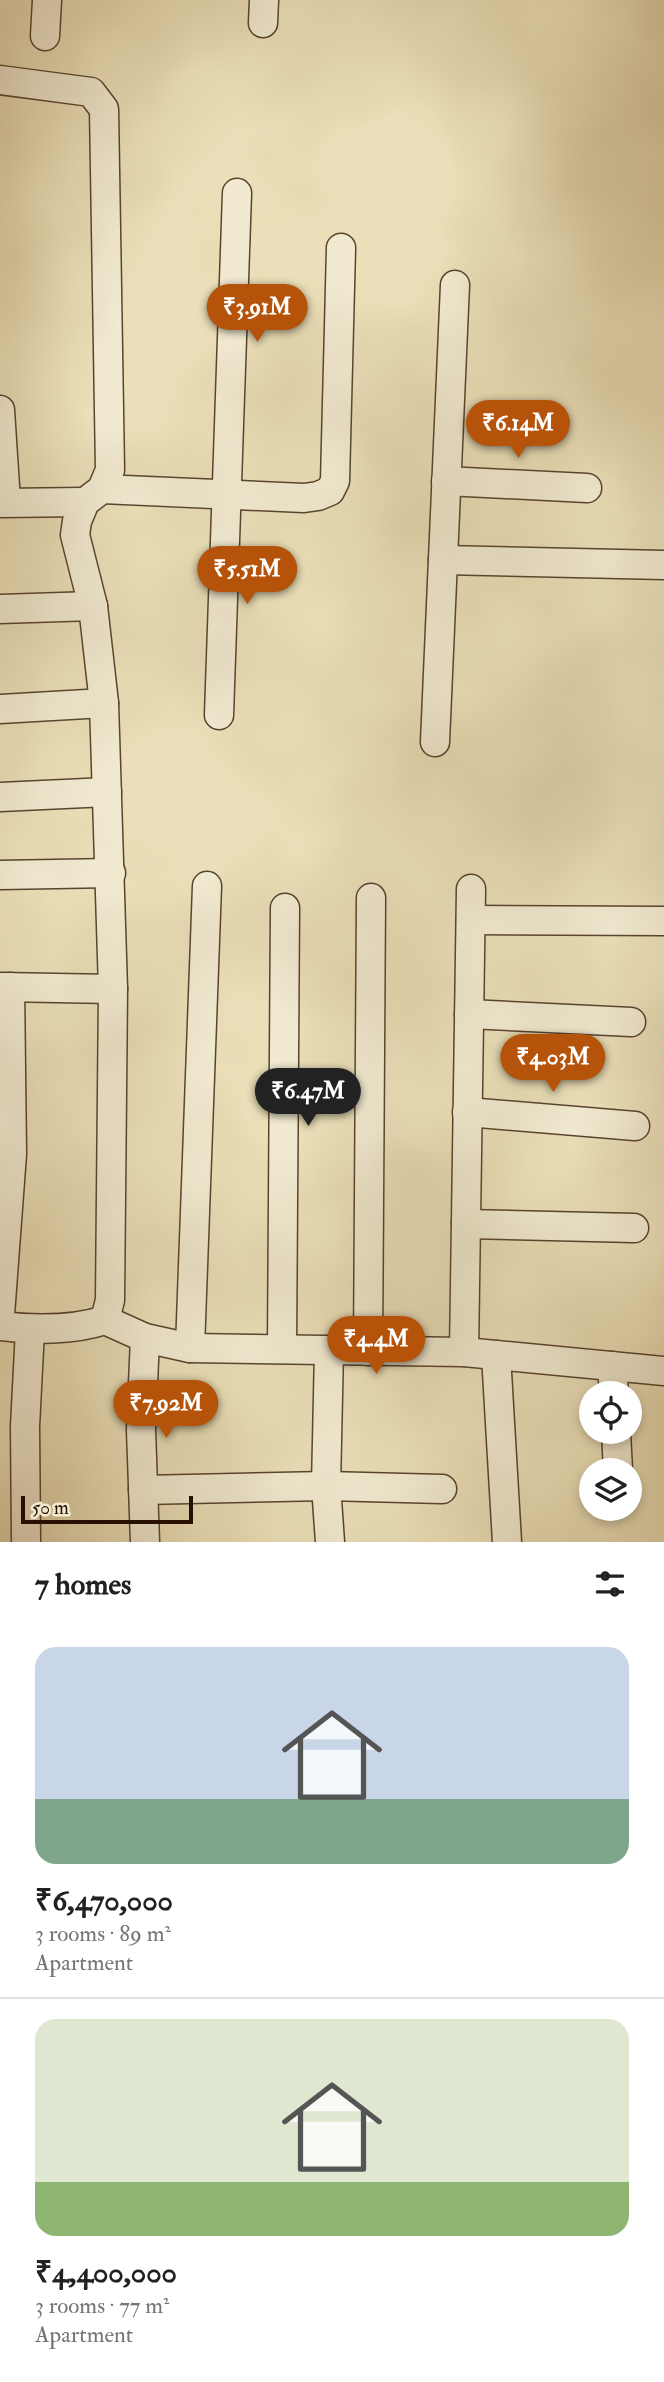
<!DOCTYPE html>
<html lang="en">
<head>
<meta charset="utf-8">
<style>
  body { margin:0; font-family:"IM FELL Double Pica",serif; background:#f2f2f2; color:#202124; height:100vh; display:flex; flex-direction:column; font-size:26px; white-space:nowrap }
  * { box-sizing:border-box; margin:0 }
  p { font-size:23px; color:#757577 }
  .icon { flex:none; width:38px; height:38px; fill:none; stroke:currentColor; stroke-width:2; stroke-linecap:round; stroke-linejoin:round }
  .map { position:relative; height:1542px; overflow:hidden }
  .details { display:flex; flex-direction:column; background:#fff; flex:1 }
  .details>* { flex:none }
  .controls { position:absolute; left:579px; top:1381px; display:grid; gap:14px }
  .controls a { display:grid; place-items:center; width:63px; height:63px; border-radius:50%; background:#fff; box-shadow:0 4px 10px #0003; font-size:35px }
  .scale { position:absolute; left:21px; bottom:18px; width:172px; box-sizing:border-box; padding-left:7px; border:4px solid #271001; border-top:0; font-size:19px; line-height:24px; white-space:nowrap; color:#271001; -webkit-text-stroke:5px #f1ead1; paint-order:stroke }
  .price { position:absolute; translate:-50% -60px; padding:0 16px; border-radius:24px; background:#b45309; color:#fff; font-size:23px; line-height:46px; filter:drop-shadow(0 2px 4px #0008) }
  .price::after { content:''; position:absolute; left:50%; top:42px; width:21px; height:16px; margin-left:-10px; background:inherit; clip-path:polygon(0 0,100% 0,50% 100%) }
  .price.on { background:#222; color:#fff }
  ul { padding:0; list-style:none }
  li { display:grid; align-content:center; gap:14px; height:371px; padding:0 35px }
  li+li { border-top:2px solid #e0e0e0 }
  li span { display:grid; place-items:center; height:217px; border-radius:21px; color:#555 }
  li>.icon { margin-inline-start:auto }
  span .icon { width:126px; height:126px; fill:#fffc; stroke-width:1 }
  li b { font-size:30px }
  h2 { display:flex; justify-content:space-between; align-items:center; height:84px; padding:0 35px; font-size:30px }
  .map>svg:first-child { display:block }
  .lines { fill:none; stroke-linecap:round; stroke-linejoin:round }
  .minor-casing { stroke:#58442f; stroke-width:31 }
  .minor { stroke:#f1ead1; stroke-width:28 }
</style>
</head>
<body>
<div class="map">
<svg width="664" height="1542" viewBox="0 0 664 1542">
  <rect width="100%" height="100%" fill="#eadfb8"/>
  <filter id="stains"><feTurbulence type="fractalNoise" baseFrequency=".00286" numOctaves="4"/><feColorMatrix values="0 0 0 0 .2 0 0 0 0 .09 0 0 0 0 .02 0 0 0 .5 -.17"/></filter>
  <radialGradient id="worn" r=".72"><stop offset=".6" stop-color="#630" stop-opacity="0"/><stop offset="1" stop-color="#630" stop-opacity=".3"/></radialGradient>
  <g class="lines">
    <!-- minor casing -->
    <g class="minor-casing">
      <g id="minor">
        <polyline points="263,23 264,0"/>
        <polyline points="45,36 47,0"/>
        <polyline points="0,80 91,92 104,109 110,470 102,489 85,502 77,521 75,535 93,606 104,703 113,989 110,1300 105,1320"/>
        <polyline points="0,410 6,502"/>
        <polyline points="446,481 587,488"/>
        <polyline points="102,489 304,498 318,496 330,491 335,481 341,248"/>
        <polyline points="0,503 85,502"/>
        <polyline points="443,560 664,565"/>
        <polyline points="0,609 93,606"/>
        <polyline points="0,709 104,703"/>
        <polyline points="219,715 237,193"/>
        <polyline points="435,742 455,285"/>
        <polyline points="0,797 107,792"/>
        <polyline points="0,875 111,873"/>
        <polyline points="471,920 664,921"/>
        <polyline points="0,987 113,989"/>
        <polyline points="469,1014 631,1022"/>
        <polyline points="467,1112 635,1126"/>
        <polyline points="466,1224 634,1228"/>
        <polyline points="0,1315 12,1154 10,987"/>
        <path d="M 0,1326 C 35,1330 71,1331 105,1320 L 145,1338 L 190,1348 L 464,1352 L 664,1371"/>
        <polyline points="190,1348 207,886"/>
        <polyline points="282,1348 285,908"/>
        <polyline points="329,1350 326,1486 330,1542"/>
        <polyline points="368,1351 371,898"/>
        <polyline points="464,1352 471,889"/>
        <polyline points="496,1355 507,1542"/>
        <polyline points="612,1366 614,1393"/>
        <polyline points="616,1432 618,1470"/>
        <polyline points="143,1490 326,1486 442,1489"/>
        <polyline points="26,1542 25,1426 30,1330"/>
        <polyline points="145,1542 141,1430 145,1338"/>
      </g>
    </g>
    <!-- minor -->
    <use href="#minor" class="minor"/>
  </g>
  <rect width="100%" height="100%" filter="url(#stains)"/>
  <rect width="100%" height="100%" fill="url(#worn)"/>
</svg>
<div class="controls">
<a><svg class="icon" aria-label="locate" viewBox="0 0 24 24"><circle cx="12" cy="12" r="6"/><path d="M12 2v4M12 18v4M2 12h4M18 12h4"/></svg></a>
<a><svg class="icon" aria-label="layers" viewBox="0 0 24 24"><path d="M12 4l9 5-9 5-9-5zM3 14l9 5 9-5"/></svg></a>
</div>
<div class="scale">50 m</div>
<b class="price" style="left:257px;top:344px">₹3.91M</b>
<b class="price" style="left:518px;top:460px">₹6.14M</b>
<b class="price" style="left:247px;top:606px">₹5.51M</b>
<b class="price" style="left:553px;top:1094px">₹4.03M</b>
<b class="price on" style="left:308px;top:1128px">₹6.47M</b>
<b class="price" style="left:376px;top:1376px">₹4.4M</b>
<b class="price" style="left:166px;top:1440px">₹7.92M</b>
</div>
<section class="details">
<h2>7 homes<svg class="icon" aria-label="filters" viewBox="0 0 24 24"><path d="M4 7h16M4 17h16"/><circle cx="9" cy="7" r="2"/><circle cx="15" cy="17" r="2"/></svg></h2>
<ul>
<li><span style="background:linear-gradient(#c9d6e8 70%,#7fa58c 0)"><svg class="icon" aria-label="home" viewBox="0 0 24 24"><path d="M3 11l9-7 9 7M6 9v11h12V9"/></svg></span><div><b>₹6,470,000</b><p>3 rooms · 89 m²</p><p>Apartment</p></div></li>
<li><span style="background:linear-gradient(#dfe7d0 75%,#8fb573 0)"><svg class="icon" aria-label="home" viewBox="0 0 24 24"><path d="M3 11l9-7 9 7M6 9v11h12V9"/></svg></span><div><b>₹4,400,000</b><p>3 rooms · 77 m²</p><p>Apartment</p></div></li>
</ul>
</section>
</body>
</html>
